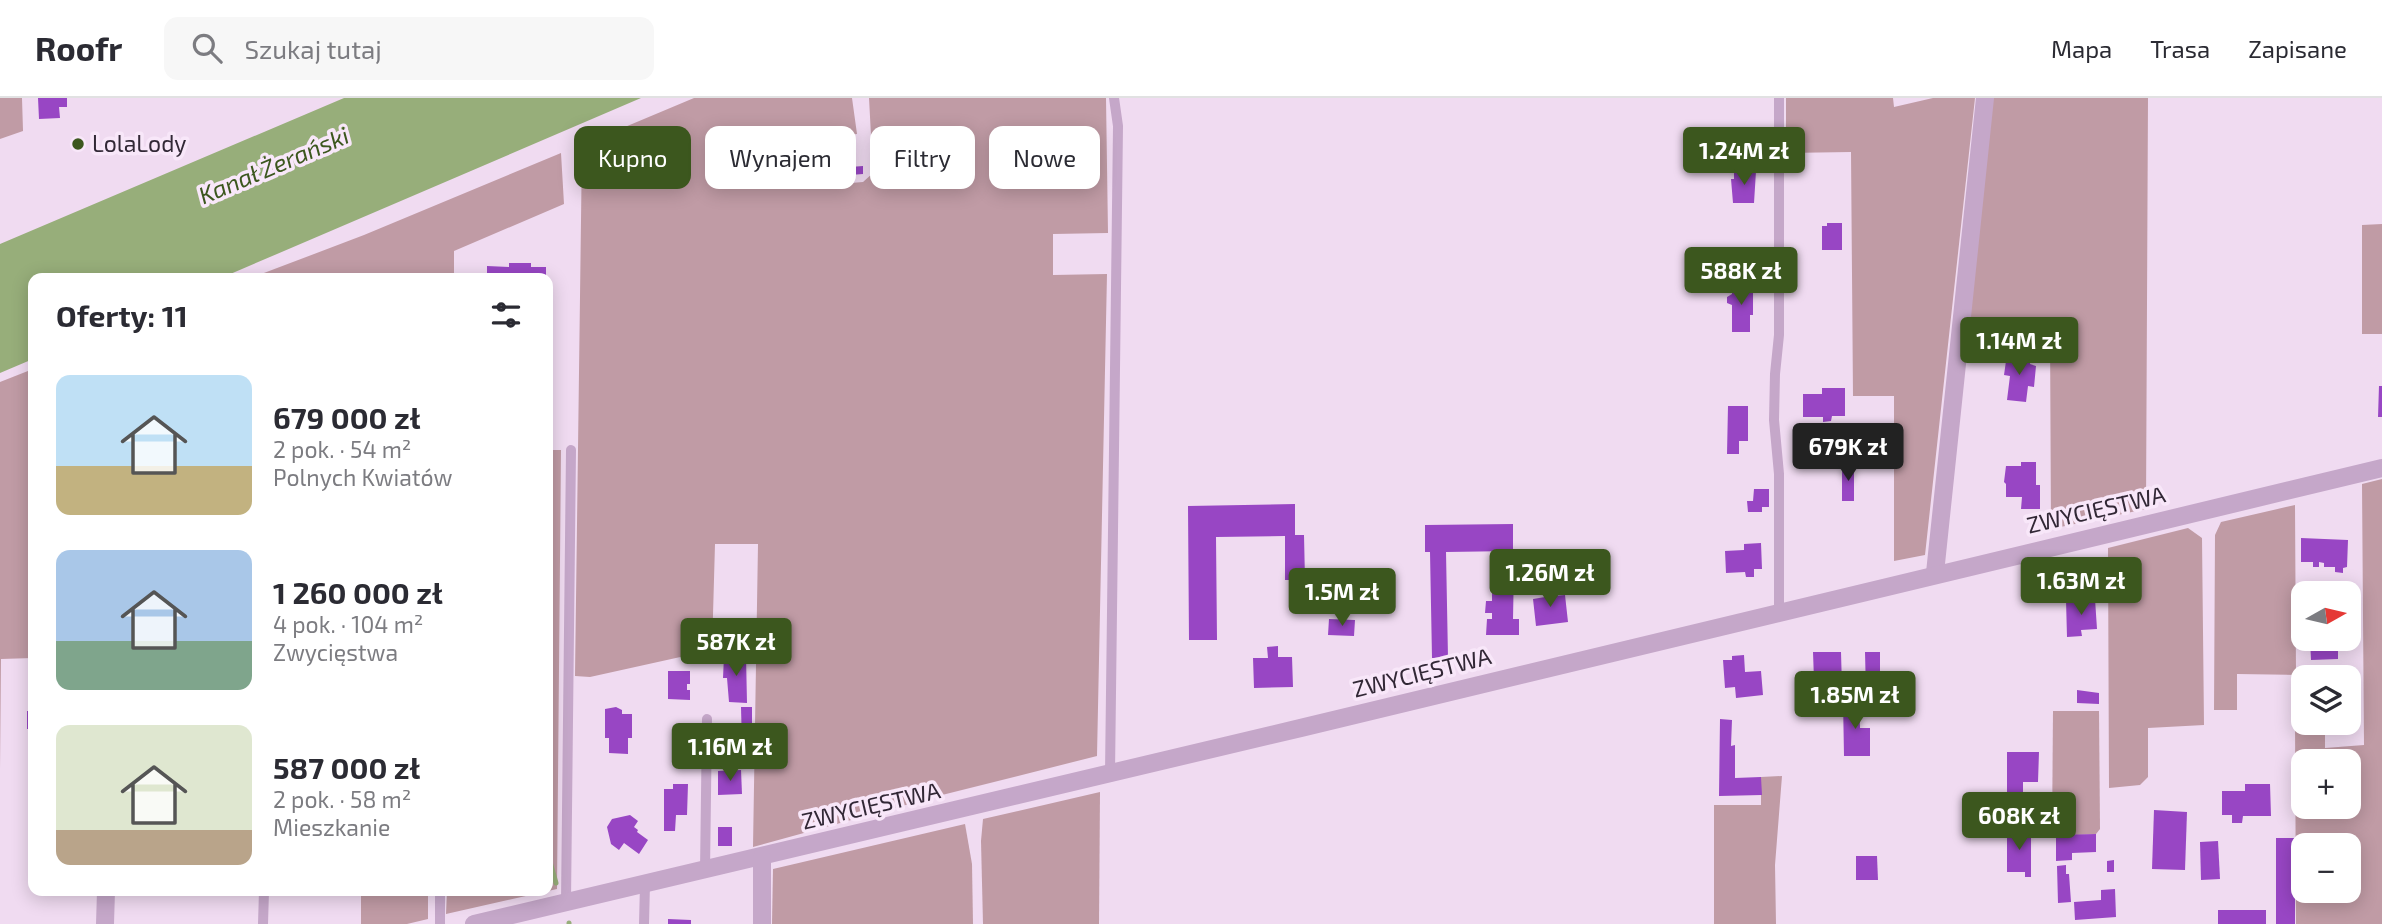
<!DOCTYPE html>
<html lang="pl">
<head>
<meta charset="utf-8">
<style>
  body { margin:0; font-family:"Exo 2",sans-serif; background:#f7f7f7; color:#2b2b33; height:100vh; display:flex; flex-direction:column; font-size:26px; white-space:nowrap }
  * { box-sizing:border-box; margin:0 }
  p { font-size:23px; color:#7c7c81 }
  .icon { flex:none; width:38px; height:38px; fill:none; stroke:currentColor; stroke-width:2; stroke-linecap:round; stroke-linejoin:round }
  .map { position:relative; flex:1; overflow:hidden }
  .drawer { position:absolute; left:28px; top:175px; width:525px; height:623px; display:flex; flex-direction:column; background:#fff; border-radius:14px; box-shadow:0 4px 18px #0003 }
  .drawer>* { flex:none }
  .banner { position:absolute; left:574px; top:28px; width:665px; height:63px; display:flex; gap:14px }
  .needle { width:46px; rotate:82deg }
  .buttons { position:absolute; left:2291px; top:483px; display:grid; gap:14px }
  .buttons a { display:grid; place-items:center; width:70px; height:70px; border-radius:14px; background:#fff; box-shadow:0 4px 18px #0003; font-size:35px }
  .price { position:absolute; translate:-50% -60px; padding:0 16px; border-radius:7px; background:#3c571e; color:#fff; font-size:23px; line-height:46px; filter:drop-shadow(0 2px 4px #0008) }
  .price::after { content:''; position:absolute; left:50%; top:42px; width:21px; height:16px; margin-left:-10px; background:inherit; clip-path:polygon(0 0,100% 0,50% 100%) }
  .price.current { background:#222; color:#fff }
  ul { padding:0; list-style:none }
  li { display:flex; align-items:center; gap:21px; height:175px; padding:0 28px }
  li span { display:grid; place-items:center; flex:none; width:196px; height:140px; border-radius:14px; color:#555 }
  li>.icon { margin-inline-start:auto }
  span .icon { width:84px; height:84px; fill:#fffc; stroke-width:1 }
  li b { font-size:30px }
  h2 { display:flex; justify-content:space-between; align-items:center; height:84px; padding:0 28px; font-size:30px }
  .chip { padding:0 24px; border-radius:14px; background:#fff; box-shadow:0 4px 18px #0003; font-size:24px; line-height:63px }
  .chip.current { background:#3c571e; color:#fff }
  header { display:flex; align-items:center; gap:42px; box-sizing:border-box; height:98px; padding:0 35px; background:#fff; border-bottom:2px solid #e1e1e2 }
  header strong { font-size:33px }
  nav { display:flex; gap:38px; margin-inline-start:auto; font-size:24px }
  .search { width:490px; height:63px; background:#f7f7f7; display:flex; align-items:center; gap:18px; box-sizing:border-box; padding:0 24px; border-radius:14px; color:#7c7c81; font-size:26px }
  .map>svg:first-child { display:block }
  .green { fill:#c09ba5; fill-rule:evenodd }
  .water { fill:#97ae7a }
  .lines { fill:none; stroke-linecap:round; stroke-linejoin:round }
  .stream { stroke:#97ae7a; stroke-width:5 }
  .building { fill:#9846c4 }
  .service { stroke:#c5a7c9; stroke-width:10 }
  .minor { stroke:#c5a7c9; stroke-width:18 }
  .poi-dot { fill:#3c571e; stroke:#f8e7f9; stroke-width:2.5 }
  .labels { text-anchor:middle; stroke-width:7; stroke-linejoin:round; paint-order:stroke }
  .poi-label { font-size:23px; fill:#322836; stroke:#f8e7f9; text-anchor:start }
  .street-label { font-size:23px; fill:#322836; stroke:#f8e7f9 }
  .water-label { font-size:24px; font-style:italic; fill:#3c571e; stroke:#f8e7f9 }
</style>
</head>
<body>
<header>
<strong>Roofr</strong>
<div class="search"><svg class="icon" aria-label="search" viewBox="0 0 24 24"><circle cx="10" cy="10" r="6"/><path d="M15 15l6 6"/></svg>Szukaj tutaj</div>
<nav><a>Mapa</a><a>Trasa</a><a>Zapisane</a></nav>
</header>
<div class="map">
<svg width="2382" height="826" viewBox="0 0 2382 826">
  <rect width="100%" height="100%" fill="#f0dbf1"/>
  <!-- green -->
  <g class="green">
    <polygon points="0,0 22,0 23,33 0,41"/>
    <polygon points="694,0 852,0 857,36 834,38 839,86 863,84 873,75 869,0 1106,0 1108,135 1053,136 1053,177 1107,176 1097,658 942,697 753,749 758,446 715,446 712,552 590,579 575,578 582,47"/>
    <polygon points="1786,0 1893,0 1894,9 1933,0 1975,0 1925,457 1894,463 1894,298 1853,298 1851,54 1786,55"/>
    <polygon points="1993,0 2148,0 2146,411 2051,431 2050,229 1964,248"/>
    <polygon points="561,55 564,106 454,153 454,180 251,180 364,137"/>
    <polygon points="2382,126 2382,236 2362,236 2362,127"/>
    <polygon points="33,271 33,560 1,561 0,672 0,284"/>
    <polygon points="548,352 561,352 557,791 446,816 447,793 548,793"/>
    <path d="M 2382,381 L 2382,826 L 2296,826 L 2295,622 L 2303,622 L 2303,625 L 2325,625 L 2325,650 L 2364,647 L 2362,386 ZM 2348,663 L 2348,709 L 2303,709 L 2303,663 ZM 2348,747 L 2348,793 L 2303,793 L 2303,747 Z"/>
    <polygon points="2295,407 2296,577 2237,576 2237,612 2214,612 2215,437 2221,424"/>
    <polygon points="2188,430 2202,440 2204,627 2148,630 2148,679 2140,687 2109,690 2108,450"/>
    <polygon points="2053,613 2099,613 2100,731 2096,736 2052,738"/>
    <polygon points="1782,678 1775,767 1776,826 1714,826 1714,707 1761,707 1761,679"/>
    <polygon points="1100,694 1099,826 983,826 981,743 983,721"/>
    <polygon points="965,726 972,766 973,826 772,826 773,771"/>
    <polygon points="361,793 428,793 428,821 407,826 361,826"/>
  </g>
  <!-- water -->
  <polygon class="water" points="344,0 641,0 221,180 33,180 33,261 0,275 0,146"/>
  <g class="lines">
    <!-- stream -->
    <g class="stream">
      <polyline points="548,757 556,785"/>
      <polyline points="569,825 569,826"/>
    </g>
  </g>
  <!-- building -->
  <g class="building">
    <polygon points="38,0 67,0 67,9 59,9 60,20 39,21"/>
    <polygon points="863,68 863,76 850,77 850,69"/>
    <polygon points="1734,73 1756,73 1754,105 1733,105 1731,81 1734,81"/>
    <polygon points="1827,125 1842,125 1842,152 1822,152 1822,128 1827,128"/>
    <polygon points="509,165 531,165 531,169 546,169 546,180 487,180 487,168 509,169"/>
    <polygon points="1732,186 1753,186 1753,217 1750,217 1750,234 1732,234 1732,207 1727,205 1727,199 1732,196"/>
    <polygon points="2007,256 2031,258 2030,266 2036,268 2034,289 2028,288 2026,304 2007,302 2010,278 2004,277"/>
    <polygon points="2379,288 2382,288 2382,319 2378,319"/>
    <polygon points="1822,290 1845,290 1845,318 1832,318 1831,323 1823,324 1823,319 1803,319 1803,296 1822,296"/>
    <polygon points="1728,308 1748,308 1748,343 1739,343 1739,356 1727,356"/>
    <polygon points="2021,364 2036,364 2036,387 2040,387 2040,411 2021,411 2022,399 2006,399 2006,386 2004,384 2006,368 2021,368"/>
    <rect x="1842" y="367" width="12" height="36"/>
    <polygon points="1754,391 1769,391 1769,409 1762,409 1762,414 1748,414 1747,403 1753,403"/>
    <polygon points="1295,406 1295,437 1304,437 1305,482 1285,482 1285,438 1216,439 1217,542 1189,542 1188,408"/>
    <polygon points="1513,426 1513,453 1446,454 1448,560 1432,560 1430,454 1425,454 1425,427"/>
    <polygon points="2301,440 2348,442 2347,469 2343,470 2343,475 2335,474 2335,469 2324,469 2324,465 2319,464 2319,469 2313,469 2313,464 2301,464"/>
    <polygon points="1761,445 1762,471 1754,471 1754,479 1746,479 1745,474 1726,475 1725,453 1744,452 1744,446"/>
    <polygon points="1492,467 1514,467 1513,521 1519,521 1519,537 1486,537 1487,521 1492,521 1492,515 1485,515 1486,503 1492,503"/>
    <polygon points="1552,489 1554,498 1565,497 1568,524 1536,528 1533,501 1545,499 1543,490"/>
    <polygon points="2095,501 2097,531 2081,532 2082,538 2067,539 2066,502"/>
    <polygon points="1329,521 1355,522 1354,538 1328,537"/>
    <polygon points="2310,541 2345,541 2345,553 2338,553 2338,561 2311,562"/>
    <polygon points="1278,548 1278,559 1292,559 1293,589 1254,590 1253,560 1268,560 1267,549"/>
    <polygon points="1813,554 1841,554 1842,589 1825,589 1825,582 1814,582"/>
    <polygon points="1865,554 1880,554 1880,573 1885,573 1885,581 1880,581 1880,594 1866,595"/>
    <polygon points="1744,557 1745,574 1761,573 1763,597 1736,600 1735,589 1725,590 1723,562 1732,562 1732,558"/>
    <polygon points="724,558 746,558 747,605 729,604 727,580 723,580"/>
    <polygon points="668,573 690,573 690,586 687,586 687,592 690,592 690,602 668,601"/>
    <polygon points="2077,592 2099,595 2099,606 2077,605"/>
    <polygon points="1843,602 1859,602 1860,630 1870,630 1870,658 1844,658"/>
    <polygon points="616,609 622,612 622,616 632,616 632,640 628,640 628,656 609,655 609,640 605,640 605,611"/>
    <polygon points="741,609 752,609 752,648 742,648"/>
    <polygon points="27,613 33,613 33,641 30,641 30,631 27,631"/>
    <polygon points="1720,621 1732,622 1731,648 1735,647 1735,680 1761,679 1762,697 1719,698"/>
    <rect x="717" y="641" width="13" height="16"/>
    <polygon points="2007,654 2039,654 2038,684 2023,684 2023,707 2007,707"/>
    <polygon points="741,672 742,696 718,697 718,673"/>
    <polygon points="673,686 688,686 687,717 676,717 675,733 664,733 664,691 673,691"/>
    <polygon points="2245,686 2270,686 2271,718 2243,718 2242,725 2232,725 2232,717 2222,717 2222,693 2245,693"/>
    <polygon points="2154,712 2187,714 2185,772 2152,771"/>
    <polygon points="630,717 638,723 634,729 638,732 637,734 648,742 639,756 624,745 619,752 611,746 607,729 612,721"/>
    <rect x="718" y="729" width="14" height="19"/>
    <polygon points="2007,733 2031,734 2031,779 2025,779 2025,774 2007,774"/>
    <polygon points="2096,736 2096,754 2072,755 2072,762 2056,763 2056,737"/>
    <rect x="2276" y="740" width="19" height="86"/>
    <polygon points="2218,743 2220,781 2201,782 2200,744"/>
    <polygon points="1856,758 1877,758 1878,782 1856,782"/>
    <polygon points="2114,762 2114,774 2107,774 2107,763"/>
    <polygon points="2066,767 2066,776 2069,776 2071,804 2058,805 2057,768"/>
    <polygon points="2115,791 2116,819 2075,822 2074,804 2101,802 2101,792"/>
    <rect x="2218" y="812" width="48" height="14"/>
    <polygon points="668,821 691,822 691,826 668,826"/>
  </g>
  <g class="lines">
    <!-- service -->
    <g class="service">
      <polyline points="1779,513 1779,376 1774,322 1775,276 1779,237 1779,0"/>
      <polyline points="1110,676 1118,28 1114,0"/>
      <polyline points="705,773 707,621"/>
      <polyline points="566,804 571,352"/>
      <polyline points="263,826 264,793"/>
      <polyline points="440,826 440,793"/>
      <polyline points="644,826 645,786"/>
    </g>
    <!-- minor -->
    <g class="minor">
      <polyline points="1935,475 1985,0"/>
      <polyline points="105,826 106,793"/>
      <path d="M 474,826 C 1111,679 1746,520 2382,370"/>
      <polyline points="762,826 762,759"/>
    </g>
  </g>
  <!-- markers -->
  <circle class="poi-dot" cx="78" cy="46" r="7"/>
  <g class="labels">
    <!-- poi labels -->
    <g class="poi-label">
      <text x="92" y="54">LolaLody</text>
    </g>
    <!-- street labels -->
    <g class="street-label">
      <text transform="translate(2096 412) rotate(-13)" y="8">ZWYCIĘSTWA</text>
      <text transform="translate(1422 575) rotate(-14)" y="8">ZWYCIĘSTWA</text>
      <text transform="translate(871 708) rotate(-13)" y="8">ZWYCIĘSTWA</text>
    </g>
    <!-- water labels -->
    <g class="water-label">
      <text transform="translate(274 68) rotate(-23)" y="8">Kanał Żerański</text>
    </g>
  </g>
</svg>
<div class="buttons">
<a><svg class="needle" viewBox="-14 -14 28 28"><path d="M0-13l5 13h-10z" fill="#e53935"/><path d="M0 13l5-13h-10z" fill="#7c7c81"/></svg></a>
<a><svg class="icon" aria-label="layers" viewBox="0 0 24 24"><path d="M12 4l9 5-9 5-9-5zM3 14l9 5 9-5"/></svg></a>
<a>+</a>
<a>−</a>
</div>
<b class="price" style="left:1744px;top:89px">1.24M zł</b>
<b class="price" style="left:1741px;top:209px">588K zł</b>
<b class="price" style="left:2019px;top:279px">1.14M zł</b>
<b class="price current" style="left:1848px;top:385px">679K zł</b>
<b class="price" style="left:1550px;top:511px">1.26M zł</b>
<b class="price" style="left:2081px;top:519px">1.63M zł</b>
<b class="price" style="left:1342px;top:530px">1.5M zł</b>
<b class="price" style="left:736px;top:580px">587K zł</b>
<b class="price" style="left:1855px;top:633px">1.85M zł</b>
<b class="price" style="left:730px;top:685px">1.16M zł</b>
<b class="price" style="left:2019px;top:754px">608K zł</b>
<div class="banner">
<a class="chip current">Kupno</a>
<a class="chip">Wynajem</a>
<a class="chip">Filtry</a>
<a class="chip">Nowe</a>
</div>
<section class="drawer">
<h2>Oferty: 11<svg class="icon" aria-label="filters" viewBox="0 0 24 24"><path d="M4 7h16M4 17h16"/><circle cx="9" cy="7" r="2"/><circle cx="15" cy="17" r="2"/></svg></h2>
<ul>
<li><span style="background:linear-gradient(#bfe0f5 65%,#c2b280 0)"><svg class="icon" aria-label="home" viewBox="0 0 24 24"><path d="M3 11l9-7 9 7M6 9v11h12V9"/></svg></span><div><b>679 000 zł</b><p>2 pok. · 54 m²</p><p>Polnych Kwiatów</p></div></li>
<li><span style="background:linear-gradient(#a9c7e8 65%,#7fa58c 0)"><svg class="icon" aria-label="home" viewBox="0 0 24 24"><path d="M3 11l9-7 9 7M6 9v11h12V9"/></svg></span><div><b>1 260 000 zł</b><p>4 pok. · 104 m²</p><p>Zwycięstwa</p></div></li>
<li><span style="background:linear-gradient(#dfe7d0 75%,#b9a48a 0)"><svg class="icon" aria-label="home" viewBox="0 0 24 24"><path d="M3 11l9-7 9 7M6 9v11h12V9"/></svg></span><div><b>587 000 zł</b><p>2 pok. · 58 m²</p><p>Mieszkanie</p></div></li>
</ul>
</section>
</div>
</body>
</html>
